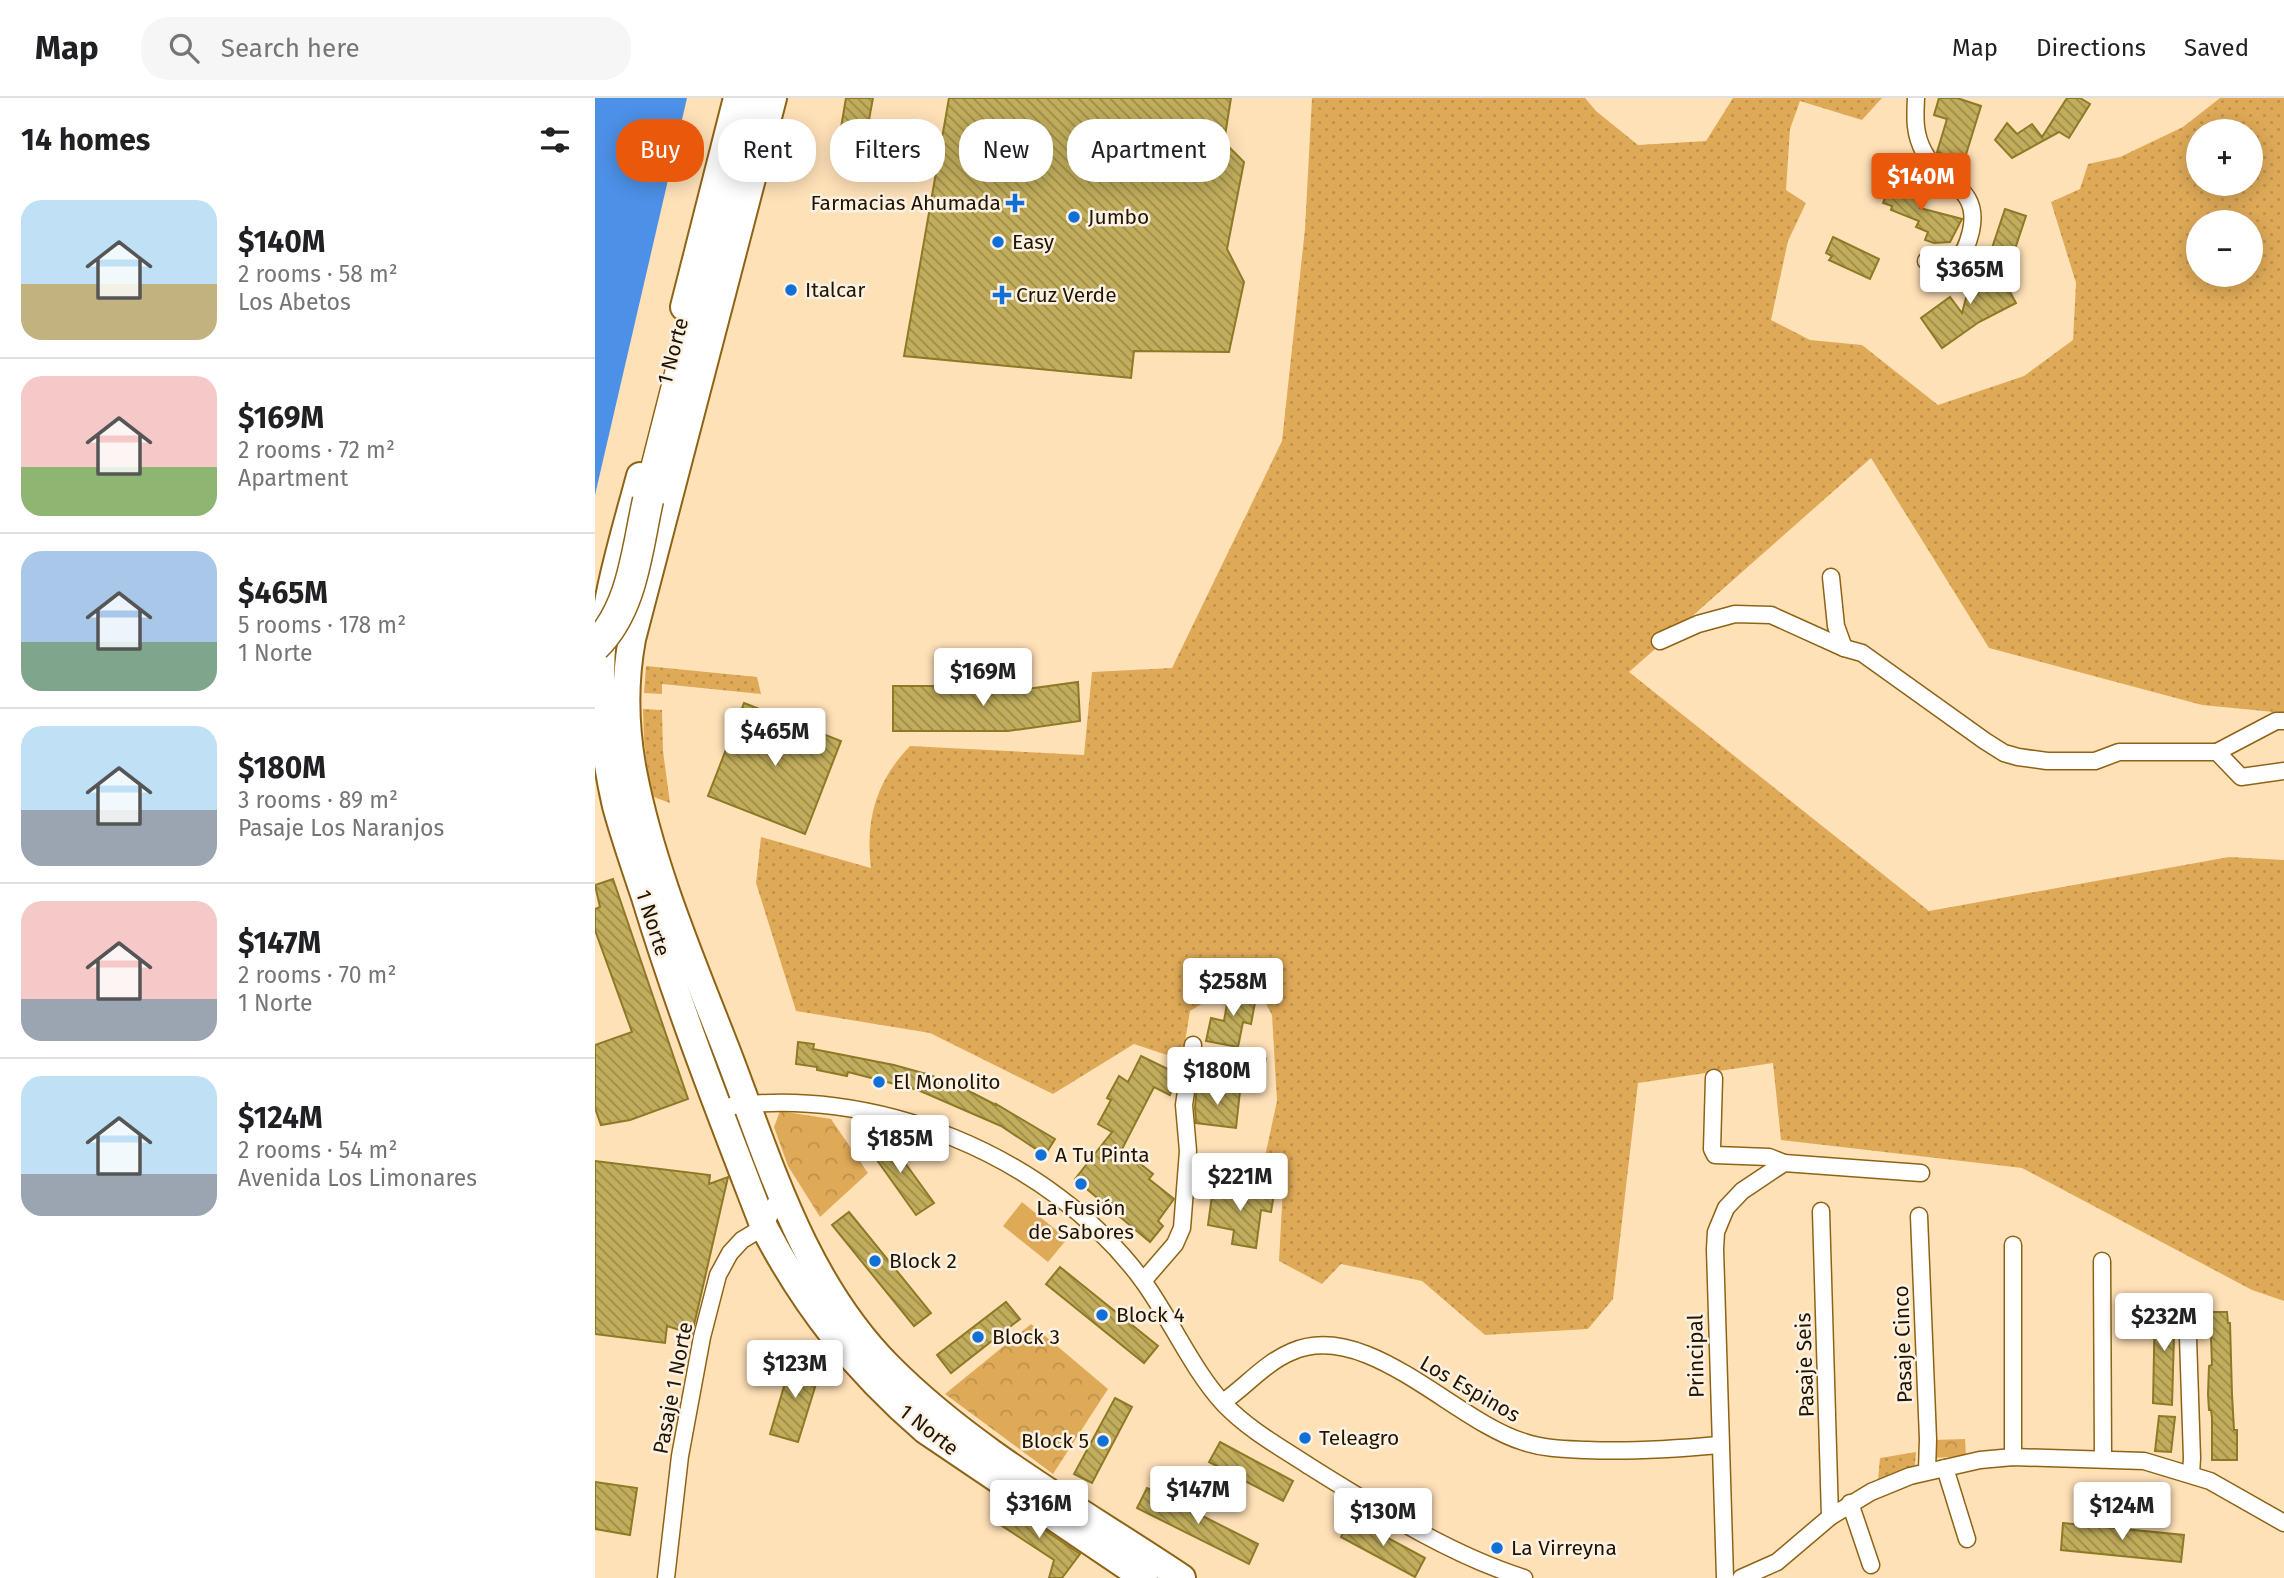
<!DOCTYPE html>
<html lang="en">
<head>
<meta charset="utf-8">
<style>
  body { margin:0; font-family:"Fira Sans",sans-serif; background:#f6f6f6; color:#202124; height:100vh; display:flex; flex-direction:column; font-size:26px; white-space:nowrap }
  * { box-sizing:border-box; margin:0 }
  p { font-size:23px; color:#757577 }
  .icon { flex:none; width:38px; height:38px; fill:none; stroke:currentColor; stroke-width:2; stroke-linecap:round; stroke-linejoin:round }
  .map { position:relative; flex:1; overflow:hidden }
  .drawer { display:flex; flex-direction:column; background:#fff; width:595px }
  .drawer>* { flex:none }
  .guide { position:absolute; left:21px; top:21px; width:665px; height:63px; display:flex; gap:14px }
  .tools { position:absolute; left:1591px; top:21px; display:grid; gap:14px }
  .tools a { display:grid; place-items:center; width:77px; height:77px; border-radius:50%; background:#fff; box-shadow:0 4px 18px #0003; font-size:35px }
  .price { position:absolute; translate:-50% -60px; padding:0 16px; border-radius:7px; background:#fff; color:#222; font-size:23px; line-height:46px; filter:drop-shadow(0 2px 4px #0008) }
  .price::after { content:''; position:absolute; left:50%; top:42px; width:21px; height:16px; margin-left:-10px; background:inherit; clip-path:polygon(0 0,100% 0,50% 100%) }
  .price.current { background:#ea580c; color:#fff }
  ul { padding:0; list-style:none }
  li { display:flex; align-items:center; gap:21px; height:175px; padding:0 21px }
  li+li { border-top:2px solid #e0e0e0 }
  li span { display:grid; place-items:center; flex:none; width:196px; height:140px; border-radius:21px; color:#555 }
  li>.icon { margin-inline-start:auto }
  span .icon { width:84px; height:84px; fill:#fffc; stroke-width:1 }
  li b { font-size:30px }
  h2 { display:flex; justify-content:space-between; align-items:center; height:84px; padding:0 21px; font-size:30px }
  .chip { padding:0 24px; border-radius:28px; background:#fff; box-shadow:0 4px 18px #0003; font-size:24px; line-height:63px }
  .chip.current { background:#ea580c; color:#fff }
  header { display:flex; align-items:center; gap:42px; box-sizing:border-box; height:98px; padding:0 35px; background:#fff; border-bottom:2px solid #e0e0e0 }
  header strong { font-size:33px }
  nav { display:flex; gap:38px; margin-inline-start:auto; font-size:24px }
  .search { width:490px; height:63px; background:#f6f6f6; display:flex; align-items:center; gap:18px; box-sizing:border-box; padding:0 24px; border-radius:28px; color:#757577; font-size:26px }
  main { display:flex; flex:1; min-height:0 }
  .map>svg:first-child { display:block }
  .grass { fill:url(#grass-dots); fill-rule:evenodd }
  .forest { fill:url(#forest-crowns) }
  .pitch { fill:#dfaa58 }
  .water { fill:#4d90e7 }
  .building { fill:url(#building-back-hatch); stroke:#8e7a26; stroke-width:2 }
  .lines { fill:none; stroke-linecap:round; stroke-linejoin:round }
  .minor-casing { stroke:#8f6315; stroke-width:19 }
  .primary-casing { stroke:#8f6315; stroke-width:30 }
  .motorway-casing { stroke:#8f6315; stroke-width:33 }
  .minor { stroke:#fff; stroke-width:16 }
  .primary { stroke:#fff; stroke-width:26 }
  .motorway { stroke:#fff; stroke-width:30 }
  .motorway-bridge-casing { stroke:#8f6315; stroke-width:33; stroke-linecap:butt }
  .motorway-bridge { stroke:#fff; stroke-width:30 }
  .poi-dot { fill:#1170d8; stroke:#fcf2e4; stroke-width:2.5 }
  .labels { text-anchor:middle; stroke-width:5; stroke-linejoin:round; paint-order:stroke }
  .poi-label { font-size:21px; fill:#221401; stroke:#fcf2e4; text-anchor:start }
  .street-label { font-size:21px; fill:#221401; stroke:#fcf2e4 }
</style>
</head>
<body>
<header>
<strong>Map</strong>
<div class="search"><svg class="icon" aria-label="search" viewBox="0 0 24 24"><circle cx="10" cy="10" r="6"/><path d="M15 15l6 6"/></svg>Search here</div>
<nav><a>Map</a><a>Directions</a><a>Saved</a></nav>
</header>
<main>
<section class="drawer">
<h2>14 homes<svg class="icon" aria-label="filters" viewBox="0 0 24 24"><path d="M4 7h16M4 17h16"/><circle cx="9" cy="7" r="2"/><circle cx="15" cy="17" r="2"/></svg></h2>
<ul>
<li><span style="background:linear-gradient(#bfe0f5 60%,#c2b280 0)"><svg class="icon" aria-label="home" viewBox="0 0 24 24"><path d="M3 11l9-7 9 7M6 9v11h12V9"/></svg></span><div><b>$140M</b><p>2 rooms · 58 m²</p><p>Los Abetos</p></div></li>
<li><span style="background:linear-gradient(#f6c9c9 65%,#8fb573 0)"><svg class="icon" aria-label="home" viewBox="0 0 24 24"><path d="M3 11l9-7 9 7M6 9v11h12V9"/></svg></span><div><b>$169M</b><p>2 rooms · 72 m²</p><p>Apartment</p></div></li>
<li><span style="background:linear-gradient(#a9c7e8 65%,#7fa58c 0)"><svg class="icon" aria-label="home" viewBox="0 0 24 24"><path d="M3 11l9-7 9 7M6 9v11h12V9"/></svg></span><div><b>$465M</b><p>5 rooms · 178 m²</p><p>1 Norte</p></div></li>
<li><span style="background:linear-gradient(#bfe0f5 60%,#9aa5b1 0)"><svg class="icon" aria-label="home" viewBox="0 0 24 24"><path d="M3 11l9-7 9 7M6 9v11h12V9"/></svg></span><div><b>$180M</b><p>3 rooms · 89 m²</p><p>Pasaje Los Naranjos</p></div></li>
<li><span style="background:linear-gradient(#f6c9c9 70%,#9aa5b1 0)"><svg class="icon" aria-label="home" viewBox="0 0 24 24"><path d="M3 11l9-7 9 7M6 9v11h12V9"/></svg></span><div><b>$147M</b><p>2 rooms · 70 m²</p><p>1 Norte</p></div></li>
<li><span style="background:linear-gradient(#bfe0f5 70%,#9aa5b1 0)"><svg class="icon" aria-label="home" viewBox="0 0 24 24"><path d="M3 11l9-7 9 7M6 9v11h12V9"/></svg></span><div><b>$124M</b><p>2 rooms · 54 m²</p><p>Avenida Los Limonares</p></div></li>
</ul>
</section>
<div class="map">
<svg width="1689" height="1480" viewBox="0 0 1689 1480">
  <defs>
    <pattern id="grass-dots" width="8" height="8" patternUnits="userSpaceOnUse" patternTransform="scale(1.75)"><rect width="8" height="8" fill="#dfaa58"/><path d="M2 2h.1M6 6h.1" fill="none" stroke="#bf914b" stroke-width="1.8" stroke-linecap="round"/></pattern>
    <pattern id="forest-crowns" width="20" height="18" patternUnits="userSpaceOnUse" patternTransform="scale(1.75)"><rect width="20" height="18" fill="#dfaa58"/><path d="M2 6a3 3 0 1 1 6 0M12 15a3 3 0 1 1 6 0" fill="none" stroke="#bf914b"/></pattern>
    <pattern id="building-back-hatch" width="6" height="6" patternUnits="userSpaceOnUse" patternTransform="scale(1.75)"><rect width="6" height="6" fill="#c1ad5c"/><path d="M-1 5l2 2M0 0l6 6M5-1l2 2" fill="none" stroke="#9c8c4a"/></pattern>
  </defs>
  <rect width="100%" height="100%" fill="#ffe1b8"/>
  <!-- grass -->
  <g class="grass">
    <path d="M 717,0 L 990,0 L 1001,13 L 1043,47 L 1111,43 L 1138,0 L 1287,0 L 1267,22 L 1205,3 L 1195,31 L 1191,92 L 1211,105 L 1193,143 L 1176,222 L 1215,242 L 1267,247 L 1343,307 L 1429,278 L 1478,242 L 1481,185 L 1456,104 L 1485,91 L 1493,66 L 1525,59 L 1588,29 L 1625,0 L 1689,0 L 1689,615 L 1607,607 L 1394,550 L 1276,360 L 1034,574 L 1334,813 L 1634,759 L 1689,762 L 1689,1203 L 1657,1192 L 1427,1070 L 1186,1042 L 1178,965 L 1043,985 L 1018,1201 L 993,1231 L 890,1237 L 827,1183 L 746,1166 L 727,1186 L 684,1163 L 688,1089 L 669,1063 L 682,1003 L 677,917 L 665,895 L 635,889 L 595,913 L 587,962 L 539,946 L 458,996 L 335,935 L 201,913 L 161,785 L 166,739 L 276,770 C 270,722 281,683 315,648 L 489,657 L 497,574 L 577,570 L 687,343 L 710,131 ZM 1603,33 L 1656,33 L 1656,86 L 1603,86 ZM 1603,124 L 1656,124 L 1656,177 L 1603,177 Z"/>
    <polygon points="51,568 162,579 166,596 67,586 67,596 49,595"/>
    <polygon points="48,611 67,612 68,653 75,705 56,698 49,643"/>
    <polygon points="1321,1354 1320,1367 1283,1382 1285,1360"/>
  </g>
  <!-- forest -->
  <g class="forest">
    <polygon points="185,1013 236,1021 273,1075 225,1119 193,1068 179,1029"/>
    <polygon points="436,1226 513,1291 458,1376 350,1296"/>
    <polygon points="1370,1341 1371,1358 1338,1360 1338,1342"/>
  </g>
  <!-- pitch -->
  <polygon class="pitch" points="427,1104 472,1141 453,1164 408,1128"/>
  <!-- water -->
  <polygon class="water" points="0,0 92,0 0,397"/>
  <!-- building -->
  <g class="building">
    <polygon points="251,0 278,0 265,70 240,65"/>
    <polygon points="354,0 636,0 629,44 649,64 632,151 649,184 634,254 539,253 536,280 309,258"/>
    <polygon points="1344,0 1362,0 1386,8 1369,63 1342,54 1352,21 1339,17"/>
    <polygon points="1472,0 1485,0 1495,6 1474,40 1464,34 1417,60 1400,42 1412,25 1422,36 1437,26 1447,39"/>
    <polygon points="1297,82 1330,95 1325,110 1367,121 1355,144 1339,145 1330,142 1333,134 1321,129 1324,123 1296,112 1297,108 1288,105"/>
    <polygon points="1410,111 1431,118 1416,163 1395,156"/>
    <polygon points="1238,139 1284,161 1275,181 1234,162 1237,158 1231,155"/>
    <polygon points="1383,159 1399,164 1421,205 1384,224 1347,250 1326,220 1355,199 1367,215 1371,200 1401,185 1377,177"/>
    <polygon points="483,584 485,623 413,633 298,633 298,588 411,588 411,594"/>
    <polygon points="149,605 246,643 210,736 113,698"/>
    <polygon points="18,781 93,1001 35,1022 6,1027 0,1010 0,947 37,934 0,832 0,811 5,809 0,787"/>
    <polygon points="635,889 662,894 656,926 648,924 643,949 611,943 616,920 629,923"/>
    <polygon points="203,944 219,946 218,951 299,967 335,977 368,990 401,1007 401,1006 460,1041 450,1057 406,1028 323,992 253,974 252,978 222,972 222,969 201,966"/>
    <polygon points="643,955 671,960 665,993 638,988"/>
    <polygon points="546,958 583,976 575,997 559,989 527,1051 558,1076 554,1081 579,1101 563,1123 568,1128 555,1144 480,1081 517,1034 503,1026 516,1002 512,1000 524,978 533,984"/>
    <polygon points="602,988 645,993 641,1030 601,1025 600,1009"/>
    <polygon points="289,1036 339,1105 321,1117 272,1048"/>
    <polygon points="0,1063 115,1077 114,1086 133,1079 97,1236 72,1228 70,1245 0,1236"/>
    <polygon points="618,1090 645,1094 645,1090 679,1096 676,1114 666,1112 661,1150 637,1146 639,1132 613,1127"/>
    <polygon points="254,1114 336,1215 319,1228 237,1127"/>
    <polygon points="465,1169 563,1248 549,1265 451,1186"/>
    <polygon points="411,1204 425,1221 356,1275 342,1257"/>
    <polygon points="1560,1204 1580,1204 1577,1307 1558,1305"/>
    <polygon points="1615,1214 1632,1214 1633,1225 1635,1225 1637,1296 1639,1332 1642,1332 1642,1362 1617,1362 1617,1320 1616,1312 1614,1312 1613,1296 1614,1268 1617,1267 1616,1239 1613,1239 1612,1224 1615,1224"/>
    <polygon points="197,1261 226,1270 203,1344 175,1336"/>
    <polygon points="520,1300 537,1309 497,1385 479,1376"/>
    <polygon points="1564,1318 1580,1319 1576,1354 1560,1353"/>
    <polygon points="625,1344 698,1383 688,1403 614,1364"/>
    <polygon points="0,1384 42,1390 35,1437 0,1431"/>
    <polygon points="552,1390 663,1446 654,1466 542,1410"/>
    <polygon points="410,1405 485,1456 467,1480 454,1480 459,1462 401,1424"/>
    <polygon points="756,1420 830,1460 820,1479 746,1439"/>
    <polygon points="1468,1425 1589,1437 1586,1464 1466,1452"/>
  </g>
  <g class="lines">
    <!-- minor casing -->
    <g class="minor-casing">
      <g id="minor">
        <path d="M 1321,0 C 1320,19 1319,36 1329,54 C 1345,86 1386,87 1376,133 C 1373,145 1370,154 1362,163 L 1331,163"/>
        <polyline points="1236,479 1241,528 1249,550"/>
        <polyline points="1065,543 1103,526 1140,516 1176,517 1249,550 1267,555 1390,643 1409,655 1423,659 1452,663 1500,663 1524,654 1622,654 1646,679 1689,673"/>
        <polyline points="1622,654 1681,623 1689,623"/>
        <polyline points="1119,980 1117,1051 1120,1057 1174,1059 1189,1065"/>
        <path d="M 123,1010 C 276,984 455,1057 548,1183 C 575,1220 598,1273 629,1306 C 654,1332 685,1349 714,1368 C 782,1410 853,1456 929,1480"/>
        <polyline points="1226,1113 1235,1419"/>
        <polyline points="1324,1118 1333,1341 1332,1373"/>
        <polyline points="1507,1163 1508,1360"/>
        <polyline points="548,1183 580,1146 587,1130 593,1053 589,1007 598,947"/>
        <polyline points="1592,1209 1597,1360 1596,1376"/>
        <path d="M 628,1304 C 650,1289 670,1265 696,1254 C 771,1220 859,1323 929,1344 C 950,1351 971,1351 992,1352 C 1037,1354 1080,1351 1124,1347"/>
        <polyline points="1418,1359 1418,1147"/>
        <polyline points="1350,1370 1372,1441"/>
        <polyline points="1255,1405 1276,1467"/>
        <polyline points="71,1480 85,1358 107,1239 123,1177 135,1155 147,1142 169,1129 186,1094"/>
        <polyline points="1130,1480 1120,1151 1121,1134 1131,1110 1147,1093 1189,1065 1326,1075"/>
        <polyline points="1146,1480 1182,1464 1235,1419 1276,1394 1315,1378 1385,1362 1418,1359 1549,1363 1615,1383 1689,1425"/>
      </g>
    </g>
    <!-- primary casing -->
    <g class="primary-casing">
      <g id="primary">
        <path d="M 178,0 L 37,541 C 29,584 30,630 38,673 C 56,768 96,861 131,951 C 174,1062 207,1181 293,1268 C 377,1353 487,1413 587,1480"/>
        <polyline points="89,209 142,0"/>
        <path d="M 45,378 C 28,442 6,509 6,576 C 6,620 11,665 21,708 C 29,738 40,769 50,799 C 84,911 127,1020 169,1129 C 211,1210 261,1272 330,1332 L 549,1480"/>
      </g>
    </g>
    <!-- motorway casing -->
    <g class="motorway-casing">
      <polyline id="motorway" points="53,402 98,225 133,109 161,0"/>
    </g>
    <!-- minor -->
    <use href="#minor" class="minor"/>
    <!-- primary -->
    <use href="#primary" class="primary"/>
    <!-- motorway -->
    <use href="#motorway" class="motorway"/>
    <!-- motorway-bridge casing -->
    <g class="motorway-bridge-casing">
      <path id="motorway-bridge" d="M 0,548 C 38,511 42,451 53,402"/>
    </g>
    <!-- motorway-bridge -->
    <use href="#motorway-bridge" class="motorway-bridge"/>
  </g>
  <!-- markers -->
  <g class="poi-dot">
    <path d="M416.5 94.5h7v7h7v7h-7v7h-7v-7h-7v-7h7z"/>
    <circle cx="479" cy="119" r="7"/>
    <circle cx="403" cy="144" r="7"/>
    <circle cx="196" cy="192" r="7"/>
    <path d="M403.5 186.5h7v7h7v7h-7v7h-7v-7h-7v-7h7z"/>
    <circle cx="284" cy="984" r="7"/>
    <circle cx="446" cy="1057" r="7"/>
    <circle cx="486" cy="1086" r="7"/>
    <circle cx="280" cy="1163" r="7"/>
    <circle cx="507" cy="1217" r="7"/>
    <circle cx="383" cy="1239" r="7"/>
    <circle cx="710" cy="1340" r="7"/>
    <circle cx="508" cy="1343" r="7"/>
    <circle cx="902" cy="1450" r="7"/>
  </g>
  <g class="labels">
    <!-- poi labels -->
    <g class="poi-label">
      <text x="406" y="112" text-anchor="end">Farmacias Ahumada</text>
      <text x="493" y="126">Jumbo</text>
      <text x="417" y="151">Easy</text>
      <text x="210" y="199">Italcar</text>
      <text x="421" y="204">Cruz Verde</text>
      <text x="298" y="991">El Monolito</text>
      <text x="460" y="1064">A Tu Pinta</text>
      <text x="486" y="1117" text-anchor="middle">La Fusión<tspan x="486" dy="24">de Sabores</tspan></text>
      <text x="294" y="1170">Block 2</text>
      <text x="521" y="1224">Block 4</text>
      <text x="397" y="1246">Block 3</text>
      <text x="724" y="1347">Teleagro</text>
      <text x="494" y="1350" text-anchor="end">Block 5</text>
      <text x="916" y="1457">La Virreyna</text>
    </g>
    <!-- street labels -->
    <g class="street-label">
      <text transform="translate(78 253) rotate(-75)" y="7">1 Norte</text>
      <text transform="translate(58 825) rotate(72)" y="7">1 Norte</text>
      <text transform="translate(1308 1246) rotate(-92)" y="7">Pasaje Cinco</text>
      <text transform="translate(1101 1258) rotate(-91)" y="7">Principal</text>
      <text transform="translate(1210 1267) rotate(-92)" y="7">Pasaje Seis</text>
      <text transform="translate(78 1290) rotate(-79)" y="7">Pasaje 1 Norte</text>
      <text transform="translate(875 1291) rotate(30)" y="7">Los Espinos</text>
      <text transform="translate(334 1332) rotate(38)" y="7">1 Norte</text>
    </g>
  </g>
</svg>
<div class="tools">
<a>+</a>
<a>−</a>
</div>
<b class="price current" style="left:1326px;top:115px">$140M</b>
<b class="price" style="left:1375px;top:208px">$365M</b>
<b class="price" style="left:388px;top:610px">$169M</b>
<b class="price" style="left:180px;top:670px">$465M</b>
<b class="price" style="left:638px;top:920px">$258M</b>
<b class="price" style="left:622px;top:1009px">$180M</b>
<b class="price" style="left:305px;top:1077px">$185M</b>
<b class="price" style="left:645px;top:1115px">$221M</b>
<b class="price" style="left:1569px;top:1255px">$232M</b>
<b class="price" style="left:200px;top:1302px">$123M</b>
<b class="price" style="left:603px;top:1428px">$147M</b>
<b class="price" style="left:444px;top:1442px">$316M</b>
<b class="price" style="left:1527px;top:1444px">$124M</b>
<b class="price" style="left:788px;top:1450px">$130M</b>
<div class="guide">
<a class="chip current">Buy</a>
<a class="chip">Rent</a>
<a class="chip">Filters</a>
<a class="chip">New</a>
<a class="chip">Apartment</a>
</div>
</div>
</main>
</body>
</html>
